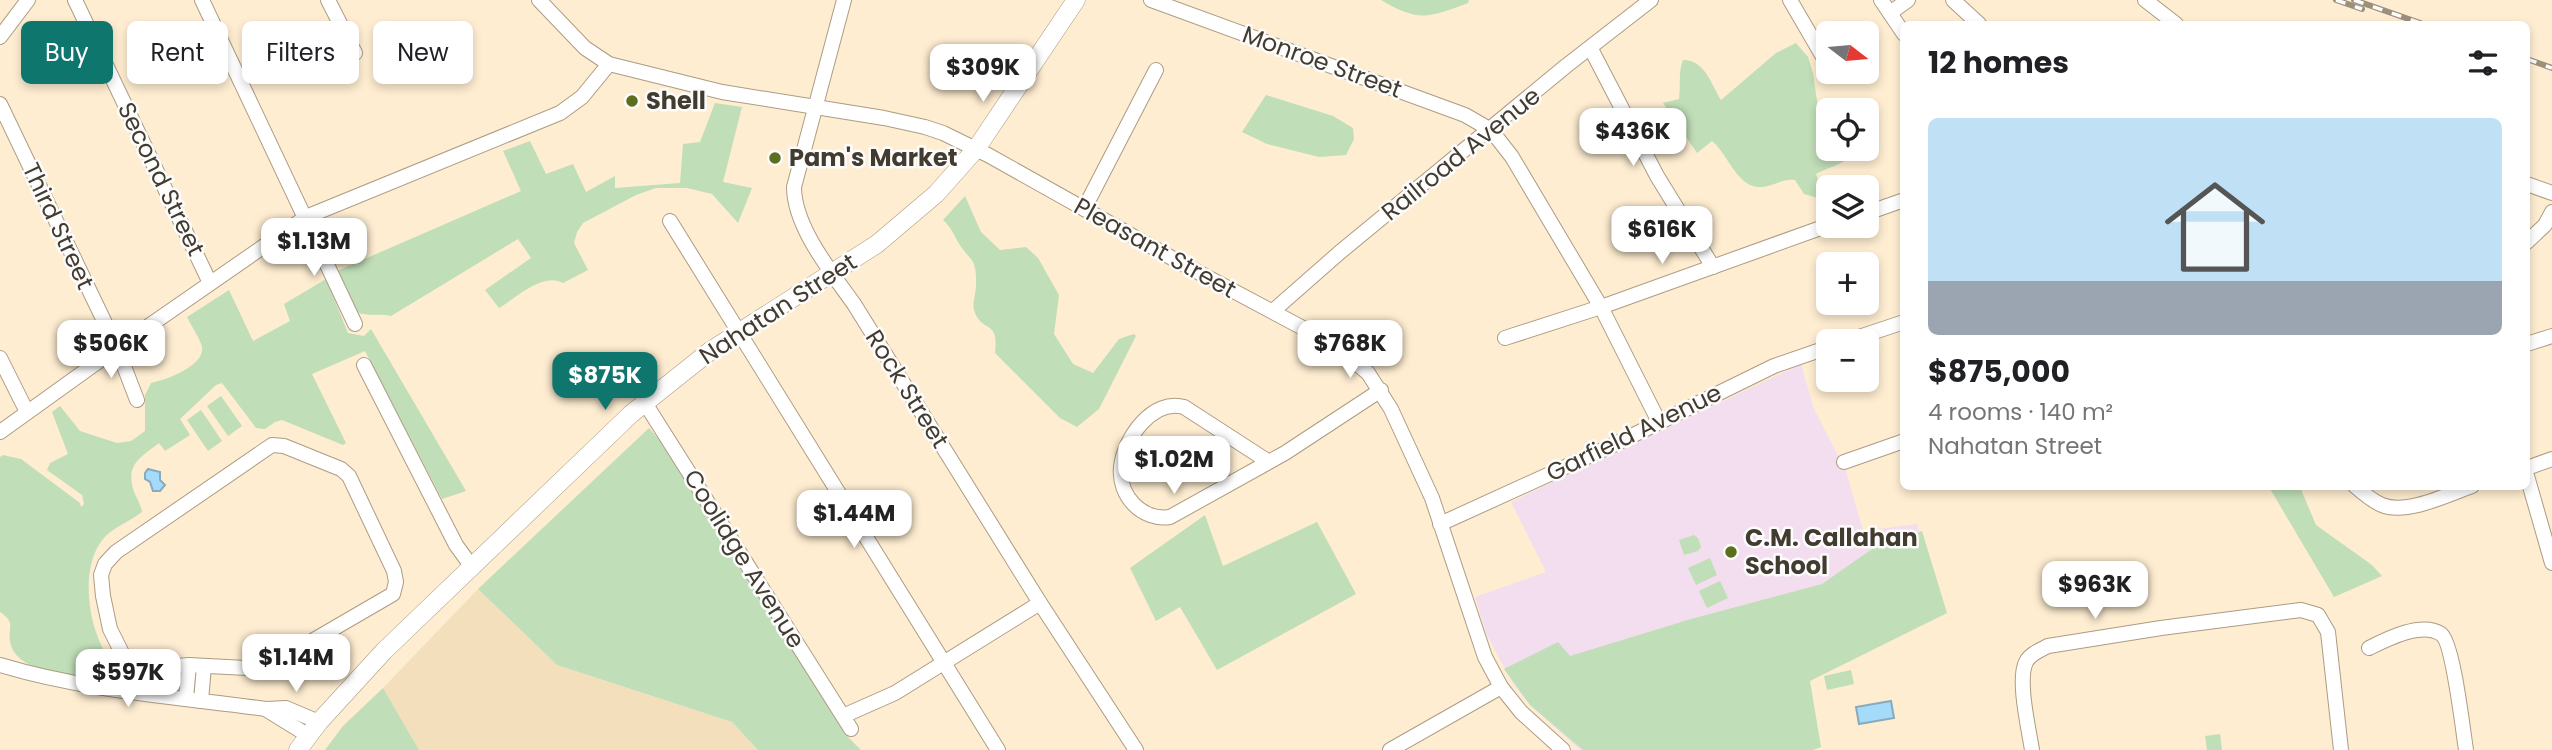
<!DOCTYPE html>
<html lang="en">
<head>
<meta charset="utf-8">
<style>
  body { margin:0; font-family:Poppins,sans-serif; background:#f6f6f6; color:#202124; height:100vh; display:flex; flex-direction:column; font-size:26px; white-space:nowrap }
  * { box-sizing:border-box; margin:0 }
  p { font-size:23px; color:#757577 }
  .icon { flex:none; width:38px; height:38px; fill:none; stroke:currentColor; stroke-width:2; stroke-linecap:round; stroke-linejoin:round }
  .map { position:relative; flex:1; overflow:hidden }
  .sheet { position:absolute; left:1900px; top:21px; width:630px; height:469px; display:flex; flex-direction:column; background:#fff; border-radius:10px; box-shadow:0 4px 10px #0003 }
  .sheet>* { flex:none }
  .banner { position:absolute; left:21px; top:21px; width:665px; height:63px; display:flex; gap:14px }
  .needle { width:46px; rotate:106deg }
  .fabs { position:absolute; left:1816px; top:21px; display:grid; gap:14px }
  .fabs a { display:grid; place-items:center; width:63px; height:63px; border-radius:10px; background:#fff; box-shadow:0 4px 10px #0003; font-size:35px }
  .price { position:absolute; translate:-50% -60px; padding:0 16px; border-radius:14px; background:#fff; color:#222; font-size:23px; line-height:46px; filter:drop-shadow(0 2px 4px #0008) }
  .price::after { content:''; position:absolute; left:50%; top:42px; width:21px; height:16px; margin-left:-10px; background:inherit; clip-path:polygon(0 0,100% 0,50% 100%) }
  .price.selected { background:#0f766e; color:#fff }
  ul { padding:0; list-style:none }
  li { display:grid; align-content:center; gap:14px; height:371px; padding:0 28px }
  li span { display:grid; place-items:center; height:217px; border-radius:10px; color:#555 }
  li>.icon { margin-inline-start:auto }
  span .icon { width:126px; height:126px; fill:#fffc; stroke-width:1 }
  li b { font-size:30px }
  h2 { display:flex; justify-content:space-between; align-items:center; height:84px; padding:0 28px; font-size:30px }
  .chip { padding:0 24px; border-radius:10px; background:#fff; box-shadow:0 4px 10px #0003; font-size:24px; line-height:63px }
  .chip.selected { background:#0f766e; color:#fff }
  .map>svg:first-child { display:block }
  .built { fill:#f4dfbd }
  .education { fill:#f2deee }
  .green { fill:#c0deb8 }
  .water { fill:#a4dbfa; stroke:#87abbd; stroke-width:2 }
  .lines { fill:none; stroke-linecap:round; stroke-linejoin:round }
  .minor-casing { stroke:#ac9c83; stroke-width:16 }
  .major-casing { stroke:#ac9c83; stroke-width:19 }
  .minor { stroke:#fff; stroke-width:14 }
  .major { stroke:#fff; stroke-width:18 }
  .rail-casing { stroke:#9c907d; stroke-width:6 }
  .rail { stroke:#fcfcfc; stroke-width:3.5; stroke-dasharray:10; stroke-linecap:butt }
  .poi-dot { fill:#5b6f1d; stroke:#fcfcfc; stroke-width:2.5 }
  .labels { text-anchor:middle; stroke-width:5; stroke-linejoin:round; paint-order:stroke }
  .street-label { font-size:24px; fill:#423b30; stroke:#fcfcfc }
  .poi-label { font-size:24px; font-weight:bold; fill:#423b30; stroke:#fcfcfc; text-anchor:start }
</style>
</head>
<body>
<div class="map">
<svg width="2552" height="750" viewBox="0 0 2552 750">
  <rect width="100%" height="100%" fill="#feedd1"/>
  <!-- built -->
  <polygon class="built" points="478,589 557,665 732,722 758,750 419,750 383,688"/>
  <!-- education -->
  <polygon class="education" points="1801,364 1814,409 1846,471 1863,531 1917,524 1943,612 1643,750 1580,750 1530,705 1513,684 1486,633 1475,597 1546,572 1511,502"/>
  <!-- green -->
  <g class="green">
    <path d="M 1381,0 L 1469,0 L 1468,3 C 1428,18 1418,22 1381,0 Z"/>
    <path d="M 1796,43 L 1808,57 L 1813,73 L 1818,108 L 1829,122 L 1829,149 L 1852,149 L 1851,156 C 1840,166 1828,167 1816,174 L 1825,200 L 1804,194 L 1795,180 C 1782,178 1771,188 1758,187 C 1736,185 1727,153 1712,141 L 1697,153 L 1663,103 L 1679,99 C 1681,85 1678,72 1683,60 C 1705,60 1711,84 1721,100 L 1776,53 Z"/>
    <polygon points="1266,95 1333,116 1353,128 1354,139 1346,155 1319,157 1267,144 1242,132"/>
    <path d="M 715,103 L 742,107 L 723,182 L 752,188 L 738,223 L 712,194 L 687,188 L 656,188 L 636,195 L 583,223 L 577,232 L 574,243 L 588,270 L 563,283 C 543,272 516,298 499,308 L 485,290 L 531,258 L 518,239 L 391,316 C 380,313 367,317 357,312 L 337,271 L 521,191 L 503,151 L 530,141 L 546,174 L 573,164 L 586,192 L 615,176 L 615,188 L 680,183 L 683,144 L 700,142 Z"/>
    <path d="M 965,196 L 981,232 L 1000,250 L 1026,247 L 1038,258 L 1059,295 L 1054,334 L 1073,364 L 1093,373 L 1119,339 L 1134,334 L 1136,336 L 1099,409 L 1077,427 L 1060,418 L 995,353 C 999,319 983,333 975,313 C 971,304 976,295 976,286 C 977,256 970,262 958,242 C 953,233 951,227 943,220 Z"/>
    <path d="M 326,279 L 348,333 L 364,336 L 371,329 L 466,491 L 442,499 L 365,351 L 312,374 L 346,443 L 343,445 L 282,420 L 275,422 L 265,429 L 256,428 L 222,383 L 216,385 L 180,419 L 190,435 L 165,451 L 159,443 C 140,458 125,464 134,492 C 137,499 141,505 142,512 C 132,520 119,525 109,533 C 83,555 86,603 96,632 C 101,647 109,657 108,674 L 103,677 C 77,676 15,675 10,641 C 8,626 16,623 0,612 L 0,457 L 3,455 L 21,459 L 80,503 L 81,507 L 84,504 L 82,495 L 47,470 L 50,463 L 68,454 L 52,412 L 60,406 L 80,431 L 117,443 L 131,441 L 145,431 L 145,395 L 151,383 C 166,380 205,366 202,347 C 200,338 191,326 187,317 L 229,290 L 253,341 L 290,321 L 284,304 Z"/>
    <polygon points="221,396 242,426 228,436 207,406"/>
    <polygon points="201,410 222,441 208,451 187,420"/>
    <polygon points="649,428 661,442 846,735 861,750 758,750 732,722 557,665 478,589"/>
    <polygon points="2269,487 2300,487 2316,525 2372,565 2382,576 2334,597"/>
    <polygon points="1205,515 1223,566 1317,522 1356,594 1217,670 1180,607 1156,621 1130,568"/>
    <polygon points="1922,531 1947,613 1810,681 1821,747 1813,750 1583,750 1530,705 1504,669 1558,642 1570,656 1691,619 1822,584 1872,549"/>
    <polygon points="1694,535 1698,538 1701,547 1698,551 1684,555 1679,540"/>
    <polygon points="1710,558 1717,575 1696,585 1688,568"/>
    <polygon points="1720,581 1728,598 1707,608 1699,591"/>
    <polygon points="1851,670 1854,684 1827,690 1824,676"/>
    <polygon points="383,688 419,750 325,750 343,726"/>
    <polygon points="2220,734 2222,750 2207,750 2205,736"/>
  </g>
  <!-- water -->
  <g class="water">
    <polygon points="148,469 160,472 160,480 165,485 160,491 153,491 150,482 145,479 145,473"/>
    <polygon points="1891,701 1894,718 1859,724 1856,707"/>
  </g>
  <g class="lines">
    <!-- minor casing -->
    <g class="minor-casing">
      <g id="minor">
        <polyline points="75,0 210,283"/>
        <polyline points="202,0 355,324"/>
        <polyline points="328,0 355,53"/>
        <polyline points="539,0 585,48 609,64 722,92 884,118 925,127 943,133 988,155 1179,262 1333,344 1368,373 1391,409 1432,498 1485,657 1501,687 1521,712 1563,750"/>
        <path d="M 844,0 L 794,187 C 794,227 832,273 854,304 L 1040,603 L 1136,750"/>
        <polyline points="1151,0 1465,115 1491,130 1512,157 1601,307 1659,422"/>
        <polyline points="1790,0 1829,67"/>
        <polyline points="1881,0 1904,34"/>
        <polyline points="1953,0 1979,24"/>
        <polyline points="2145,0 2176,24"/>
        <polyline points="1890,13 1908,0"/>
        <polyline points="0,37 28,0"/>
        <polyline points="1591,49 1657,176 1713,267"/>
        <polyline points="0,104 117,348 137,400"/>
        <polyline points="2527,184 2552,193"/>
        <polyline points="1084,209 1156,70"/>
        <polyline points="1867,213 1904,200"/>
        <polyline points="670,221 998,750"/>
        <polyline points="2527,242 2545,225 2552,212"/>
        <polyline points="1273,311 1339,253 1566,66 1651,0"/>
        <polyline points="1505,338 1601,307 1829,225"/>
        <polyline points="1847,341 1904,322"/>
        <polyline points="2527,344 2552,336"/>
        <polyline points="0,358 27,412"/>
        <polyline points="364,365 456,545 472,567"/>
        <polyline points="645,403 851,729"/>
        <polyline points="0,432 117,348 306,217 560,113 582,97 609,64"/>
        <polygon points="272,445 284,446 341,469 349,476 394,571 396,582 393,594 264,669 189,665 140,669 132,665 123,655 110,629 103,596 101,575 105,564 116,552"/>
        <path d="M 1269,462 L 1184,407 C 1153,398 1124,438 1121,467 C 1118,496 1142,521 1170,517 L 1285,453 L 1381,390"/>
        <polyline points="1844,462 1904,441"/>
        <polyline points="2527,468 2552,459"/>
        <polyline points="2527,476 2552,563"/>
        <path d="M 2355,486 C 2363,493 2372,501 2382,505 C 2406,515 2447,495 2472,486"/>
        <polyline points="1440,524 1609,447 1774,366 1829,347"/>
        <path d="M 2369,648 C 2387,639 2422,621 2441,634 C 2453,642 2463,731 2466,750"/>
        <path d="M 0,665 C 86,691 177,697 266,709 L 286,708 L 319,722"/>
        <polyline points="186,698 189,665"/>
        <polyline points="201,701 204,666"/>
        <polyline points="267,710 309,736"/>
        <polyline points="843,716 895,693 1040,603"/>
        <polyline points="1390,750 1501,687"/>
        <path d="M 2032,750 C 2029,730 2017,680 2026,662 C 2030,654 2040,650 2048,646 L 2161,628 L 2301,610 L 2318,615 L 2328,632 L 2341,750"/>
      </g>
    </g>
    <!-- major casing -->
    <g class="major-casing">
      <polyline id="major" points="298,750 319,722 384,651 631,414 710,351 877,244 936,194 976,149 1076,0"/>
    </g>
    <!-- minor -->
    <use href="#minor" class="minor"/>
    <!-- major -->
    <use href="#major" class="major"/>
    <!-- rail casing -->
    <g class="rail-casing">
      <g id="rail">
        <polyline points="2336,0 2362,9"/>
        <polyline points="2354,0 2423,24"/>
        <polyline points="2527,59 2552,68"/>
      </g>
    </g>
    <!-- rail -->
    <use href="#rail" class="rail"/>
  </g>
  <!-- markers -->
  <g class="poi-dot">
    <circle cx="632" cy="101" r="7"/>
    <circle cx="775" cy="158" r="7"/>
    <circle cx="1731" cy="552" r="7"/>
  </g>
  <g class="labels">
    <!-- street labels -->
    <g class="street-label">
      <text transform="translate(1322 62) rotate(20)" y="8">Monroe Street</text>
      <text transform="translate(1461 154) rotate(-39)" y="8">Railroad Avenue</text>
      <text transform="translate(161 179) rotate(64)" y="8">Second Street</text>
      <text transform="translate(58 226) rotate(65)" y="8">Third Street</text>
      <text transform="translate(1155 248) rotate(29)" y="8">Pleasant Street</text>
      <text transform="translate(778 309) rotate(-33)" y="8">Nahatan Street</text>
      <text transform="translate(907 389) rotate(58)" y="8">Rock Street</text>
      <text transform="translate(1634 433) rotate(-26)" y="8">Garfield Avenue</text>
      <text transform="translate(744 559) rotate(58)" y="8">Coolidge Avenue</text>
    </g>
    <!-- poi labels -->
    <g class="poi-label">
      <text x="646" y="109">Shell</text>
      <text x="789" y="166">Pam's Market</text>
      <text x="1745" y="546">C.M. Callahan<tspan x="1745" dy="28">School</tspan></text>
    </g>
  </g>
</svg>
<div class="fabs">
<a><svg class="needle" viewBox="-14 -14 28 28"><path d="M0-13l5 13h-10z" fill="#e53935"/><path d="M0 13l5-13h-10z" fill="#757577"/></svg></a>
<a><svg class="icon" aria-label="locate" viewBox="0 0 24 24"><circle cx="12" cy="12" r="6"/><path d="M12 2v4M12 18v4M2 12h4M18 12h4"/></svg></a>
<a><svg class="icon" aria-label="layers" viewBox="0 0 24 24"><path d="M12 4l9 5-9 5-9-5zM3 14l9 5 9-5"/></svg></a>
<a>+</a>
<a>−</a>
</div>
<b class="price" style="left:983px;top:104px">$309K</b>
<b class="price" style="left:1633px;top:168px">$436K</b>
<b class="price" style="left:1662px;top:266px">$616K</b>
<b class="price" style="left:314px;top:278px">$1.13M</b>
<b class="price" style="left:111px;top:380px">$506K</b>
<b class="price" style="left:1350px;top:380px">$768K</b>
<b class="price selected" style="left:605px;top:412px">$875K</b>
<b class="price" style="left:1174px;top:496px">$1.02M</b>
<b class="price" style="left:854px;top:550px">$1.44M</b>
<b class="price" style="left:2095px;top:621px">$963K</b>
<b class="price" style="left:296px;top:694px">$1.14M</b>
<b class="price" style="left:128px;top:709px">$597K</b>
<div class="banner">
<a class="chip selected">Buy</a>
<a class="chip">Rent</a>
<a class="chip">Filters</a>
<a class="chip">New</a>
</div>
<section class="sheet">
<h2>12 homes<svg class="icon" aria-label="filters" viewBox="0 0 24 24"><path d="M4 7h16M4 17h16"/><circle cx="9" cy="7" r="2"/><circle cx="15" cy="17" r="2"/></svg></h2>
<ul>
<li><span style="background:linear-gradient(#bfe0f5 75%,#9aa5b1 0)"><svg class="icon" aria-label="home" viewBox="0 0 24 24"><path d="M3 11l9-7 9 7M6 9v11h12V9"/></svg></span><div><b>$875,000</b><p>4 rooms · 140 m²</p><p>Nahatan Street</p></div></li>
</ul>
</section>
</div>
</body>
</html>
